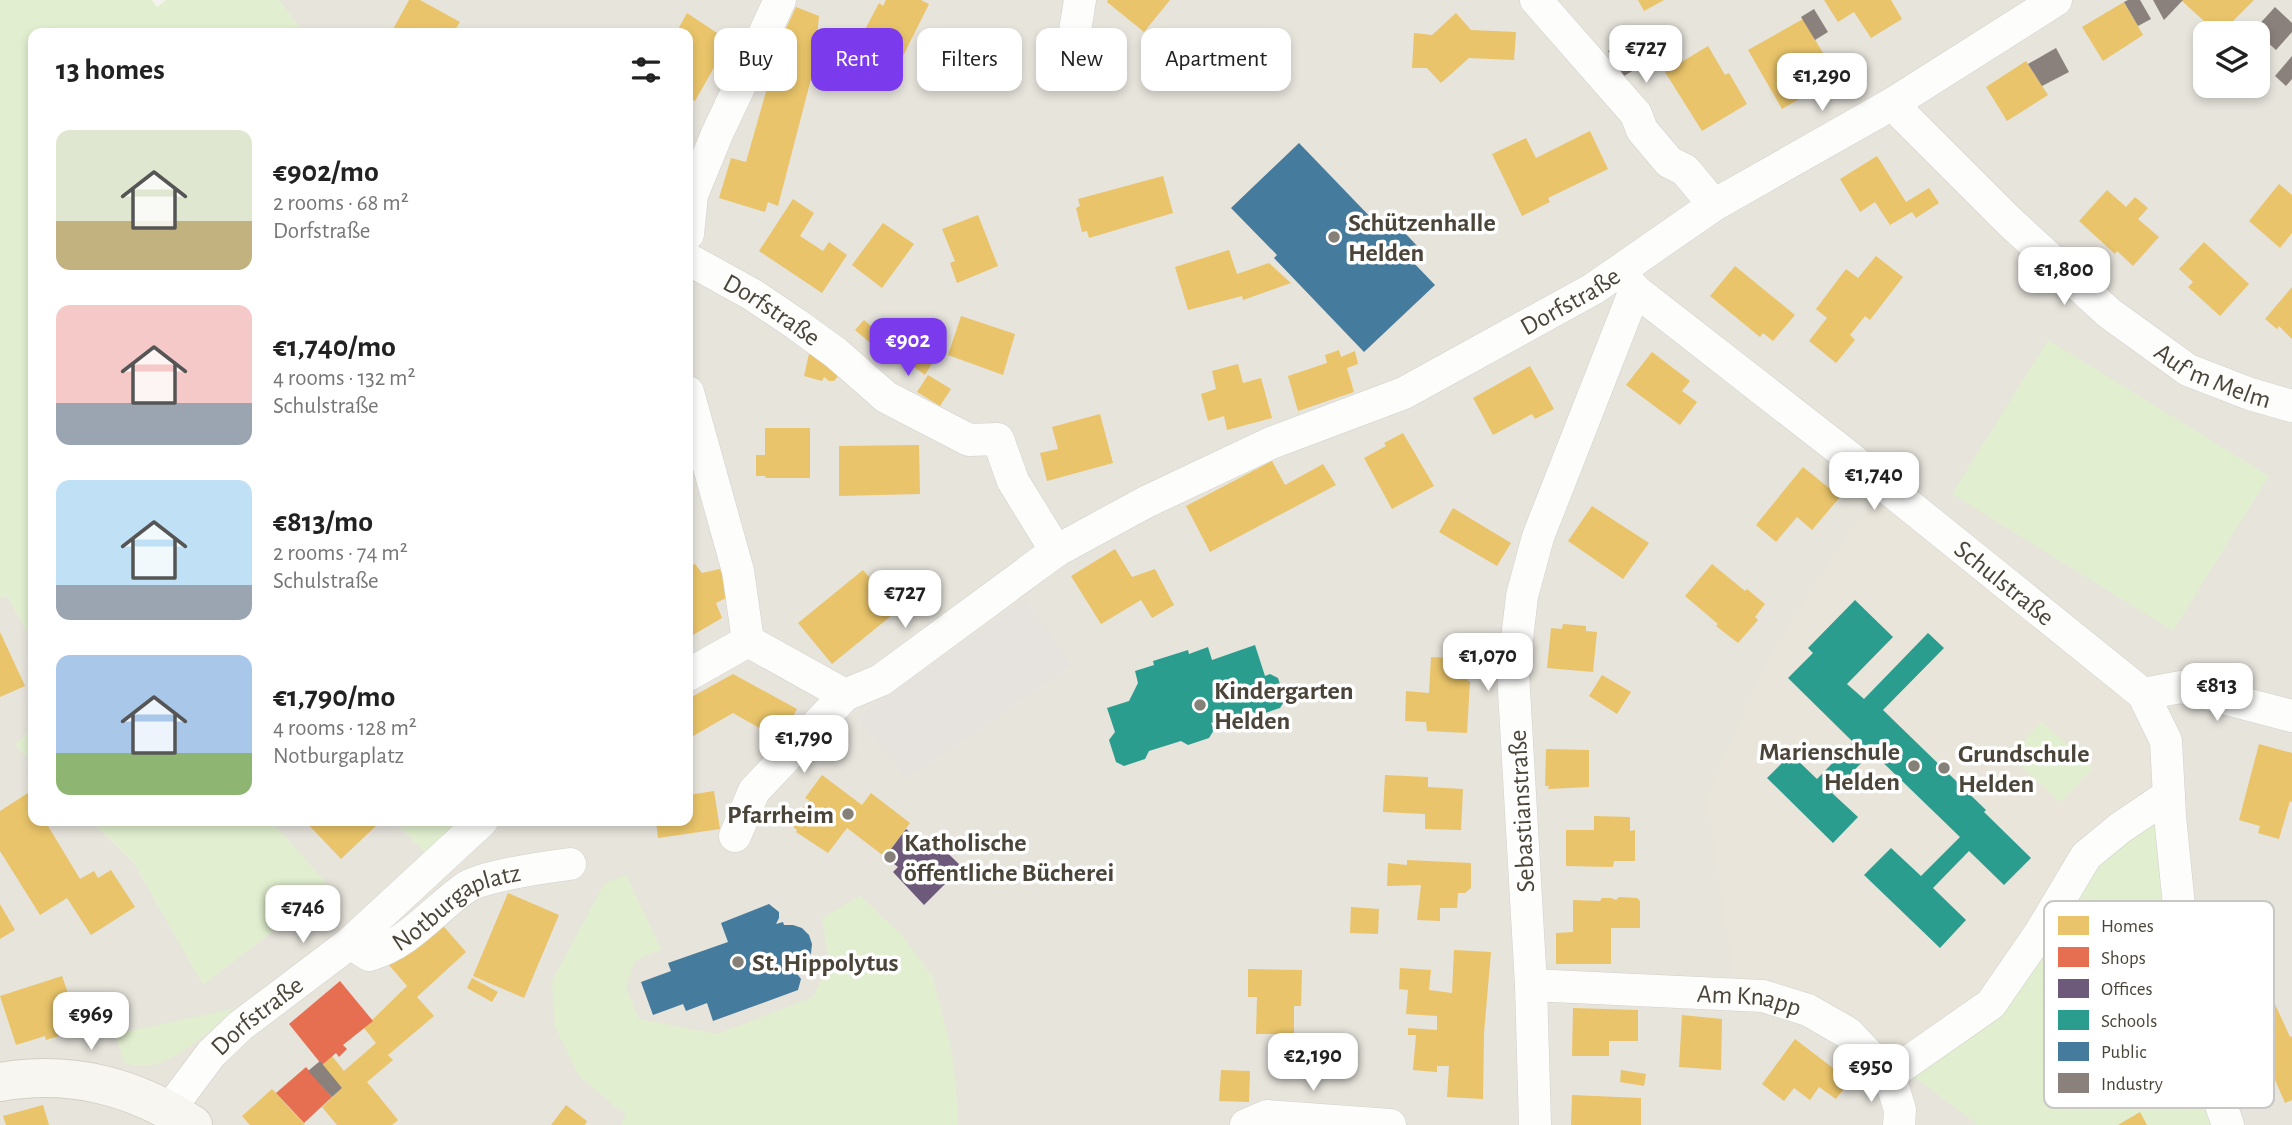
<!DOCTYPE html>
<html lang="en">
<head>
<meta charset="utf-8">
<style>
  body { margin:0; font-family:"Alegreya Sans",sans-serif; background:#f6f6f6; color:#222; height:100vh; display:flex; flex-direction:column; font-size:26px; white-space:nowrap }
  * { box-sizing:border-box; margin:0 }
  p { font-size:23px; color:#767676 }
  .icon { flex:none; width:38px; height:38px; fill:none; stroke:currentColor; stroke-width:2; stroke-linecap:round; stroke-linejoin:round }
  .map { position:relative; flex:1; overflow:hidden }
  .sheet { position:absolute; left:28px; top:28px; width:665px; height:798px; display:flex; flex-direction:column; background:#fff; border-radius:14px; box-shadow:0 4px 10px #0003 }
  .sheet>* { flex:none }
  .top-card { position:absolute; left:714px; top:28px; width:665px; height:63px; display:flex; gap:14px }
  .controls { position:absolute; left:2193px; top:21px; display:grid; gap:14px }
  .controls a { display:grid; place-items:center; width:77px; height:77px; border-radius:14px; background:#fff; box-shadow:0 4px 10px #0003; font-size:35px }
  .price { position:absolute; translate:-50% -60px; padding:0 16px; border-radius:14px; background:#fff; color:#222; font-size:23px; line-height:46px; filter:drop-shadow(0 2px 4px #0008) }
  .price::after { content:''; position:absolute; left:50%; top:42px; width:21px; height:16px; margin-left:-10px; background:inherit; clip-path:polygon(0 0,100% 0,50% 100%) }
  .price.active { background:#7c3aed; color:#fff }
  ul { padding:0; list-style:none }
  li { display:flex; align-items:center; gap:21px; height:175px; padding:0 28px }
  li span { display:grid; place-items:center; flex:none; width:196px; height:140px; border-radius:14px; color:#555 }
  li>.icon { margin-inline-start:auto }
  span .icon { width:84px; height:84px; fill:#fffc; stroke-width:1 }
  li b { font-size:30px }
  h2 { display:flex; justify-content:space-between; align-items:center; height:84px; padding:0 28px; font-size:30px }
  .pill { padding:0 24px; border-radius:14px; background:#fff; box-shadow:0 4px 10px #0003; font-size:24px; line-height:63px }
  .pill.active { background:#7c3aed; color:#fff }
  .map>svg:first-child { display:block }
  .residential { fill:#e7e4dc; fill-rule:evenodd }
  .education { fill:#eae5da }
  .green { fill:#e1eecf }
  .parking { fill:#e6e3df }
  .homes { fill:#e9c46a }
  .shops { fill:#e76f51 }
  .offices { fill:#6d597a }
  .schools { fill:#2a9d8f }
  .public { fill:#457b9d }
  .industry { fill:#8a817c }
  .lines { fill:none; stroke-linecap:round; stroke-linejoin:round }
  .minor-casing { stroke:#d2d0cb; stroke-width:33 }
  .secondary-casing { stroke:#d3cfc5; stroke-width:40 }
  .minor { stroke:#fdfdfc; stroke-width:32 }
  .secondary { stroke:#f7f6f1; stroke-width:38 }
  .poi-dot { fill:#868178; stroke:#fff; stroke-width:2.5 }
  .labels { text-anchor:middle; stroke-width:7; stroke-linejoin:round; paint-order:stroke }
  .poi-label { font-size:26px; font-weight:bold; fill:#4b4439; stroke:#fff; text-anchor:start }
  .street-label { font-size:26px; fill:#4b4439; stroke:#fff }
  .key { fill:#fff; stroke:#c9c7c4; stroke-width:2 }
  .key-label { font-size:19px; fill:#4b4439 }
</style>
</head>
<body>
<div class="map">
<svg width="2292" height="1125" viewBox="0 0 2292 1125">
  <rect width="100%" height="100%" fill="#f4f2ee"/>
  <!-- residential -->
  <path class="residential" d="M 279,0 L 2292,0 L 2292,1125 L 0,1125 L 0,598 L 7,596 L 33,642 L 33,726 L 16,745 L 33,763 L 33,821 L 91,821 L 134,863 L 203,984 L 330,888 L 271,821 L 393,821 L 427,854 L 463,821 L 688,821 L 688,33 L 303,33 ZM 2205,33 L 2258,33 L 2258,86 L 2205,86 Z"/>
  <!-- education -->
  <polygon class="education" points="1890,492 2143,694 2169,795 1991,1004 1890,1077 1848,1033 1737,995 1707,798 1766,663 1852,527"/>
  <!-- green -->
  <g class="green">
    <polygon points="0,0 152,0 157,7 166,0 279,0 303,33 33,33 33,642 7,596 0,598"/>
    <polygon points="2048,340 2269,476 2173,631 1952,494"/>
    <polygon points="2042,721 2093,769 2060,803 2010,755"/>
    <polygon points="33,726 33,763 15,745"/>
    <polygon points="2169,795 2190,1016 2229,1125 1978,1125 1901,1067 1991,1004 2086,856"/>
    <polygon points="91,821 271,821 330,887 203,985 134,863"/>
    <polygon points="393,821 463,821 427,854"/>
    <polygon points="626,875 661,949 635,961 626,987 639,1019 717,1034 813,997 829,963 822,918 860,896 902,935 933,978 951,1049 956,1084 958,1125 621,1125 626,1113 614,1106 579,1076 555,1027 552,981 604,884"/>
    <path d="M 237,1008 C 206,1032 167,1078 124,1063 L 115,1034 Z"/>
  </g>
  <!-- parking -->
  <polygon class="parking" points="1025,599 1072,665 907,779 857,718"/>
  <!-- homes -->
  <g class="homes">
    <polygon points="409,0 420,0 460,22 453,33 391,33"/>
    <polygon points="886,0 921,0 929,4 901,60 860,39 879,3 883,6"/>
    <polygon points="1108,0 1170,0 1144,32 1107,2"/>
    <polygon points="1638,0 1664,0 1644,11"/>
    <polygon points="1824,0 1891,0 1902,19 1871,38 1854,12 1838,22"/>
    <polygon points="2181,0 2254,0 2221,33 2217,33"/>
    <polygon points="2124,2 2143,35 2103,61 2082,27"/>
    <polygon points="796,7 819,16 816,47 819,48 778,206 768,202 765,212 719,198 731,158 746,162 781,39"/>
    <polygon points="687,13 729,41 695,101 688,96 688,33 676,33"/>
    <polygon points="1456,13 1471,30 1516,32 1514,60 1469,58 1441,83 1427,68 1412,68 1414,33 1432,35"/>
    <polygon points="1803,19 1837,77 1782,109 1748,50"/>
    <polygon points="1708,46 1725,75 1729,73 1747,104 1702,131 1665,72"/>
    <polygon points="2026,61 2048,95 2007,121 1986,87"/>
    <polygon points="1590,131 1608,169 1548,198 1550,202 1522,216 1492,154 1526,138 1536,158"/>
    <polygon points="1877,156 1906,202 1929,188 1939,203 1916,218 1912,212 1890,225 1875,202 1860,212 1840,179"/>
    <polygon points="1163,176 1173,213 1089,238 1087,231 1082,232 1076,208 1080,206 1078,199"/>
    <polygon points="2279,184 2292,195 2292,233 2280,248 2249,221"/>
    <polygon points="2107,190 2126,207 2135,197 2148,208 2138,219 2159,237 2133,266 2117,251 2115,254 2079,221"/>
    <polygon points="793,199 814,213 800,236 823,251 829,242 847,255 822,293 759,251"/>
    <polygon points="978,215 998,266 957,283 950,263 955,261 942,229"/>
    <polygon points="883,223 914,244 882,288 852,265"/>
    <polygon points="2204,242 2249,284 2220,316 2188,287 2193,282 2179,269"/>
    <polygon points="1229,250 1237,274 1269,263 1291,283 1243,300 1242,296 1188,310 1175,267"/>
    <polygon points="1876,256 1903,277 1870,320 1865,316 1850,335 1855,340 1836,363 1809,341 1827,318 1816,309 1846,269 1858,278"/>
    <polygon points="1735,266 1795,315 1773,341 1763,333 1760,337 1710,296"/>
    <polygon points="2292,287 2292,339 2279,326 2277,329 2265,319"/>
    <polygon points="961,316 1015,334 1003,375 948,355"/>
    <polygon points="864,320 884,337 875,347 855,330"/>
    <polygon points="927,344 939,352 925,375 914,367"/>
    <polygon points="811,345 831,362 828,368 834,368 839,375 834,381 829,381 824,377 822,381 804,376"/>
    <polygon points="1339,350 1341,357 1355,351 1358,364 1347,368 1354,392 1298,411 1288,376 1327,363 1325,355"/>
    <polygon points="1652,352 1690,381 1682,391 1697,402 1680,425 1626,385"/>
    <polygon points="1238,364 1243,383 1261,378 1272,418 1227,430 1224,416 1208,421 1201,394 1216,389 1212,371"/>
    <polygon points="1530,366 1554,409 1535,419 1532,414 1493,435 1473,398"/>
    <polygon points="928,375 951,389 940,406 917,392"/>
    <polygon points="1100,414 1113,463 1047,481 1040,453 1058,449 1052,427"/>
    <polygon points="765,428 810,428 810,478 766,478 765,476 756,476 756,455 765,455"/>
    <polygon points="1403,433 1434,486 1392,509 1364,458 1386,446 1384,443"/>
    <polygon points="919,445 920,494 839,496 839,446"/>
    <polygon points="1272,461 1285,485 1323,464 1336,485 1210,552 1186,506"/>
    <polygon points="1803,467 1840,497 1812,530 1797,517 1776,542 1756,525"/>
    <polygon points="1592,506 1649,543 1623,579 1568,541"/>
    <polygon points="1453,508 1511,543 1497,566 1439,532"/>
    <polygon points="1115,549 1132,577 1155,569 1174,605 1152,618 1141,600 1101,624 1071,576"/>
    <polygon points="695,564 702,573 720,569 730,596 716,603 722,618 693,635 688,627 688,567"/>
    <polygon points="1712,564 1745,591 1747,589 1765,604 1755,617 1758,620 1738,643 1716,626 1718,624 1685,596"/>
    <polygon points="863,570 897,611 832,664 798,623"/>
    <polygon points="1563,624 1586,626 1586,631 1597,632 1593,672 1547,668 1551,628 1562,629"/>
    <polygon points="0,632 25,686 0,697"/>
    <polygon points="1431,657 1468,659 1468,681 1470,681 1467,733 1427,731 1426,722 1405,721 1406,691 1429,693"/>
    <polygon points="733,674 797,709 780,740 733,713 688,739 688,699"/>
    <polygon points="1602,675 1631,692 1617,714 1589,696"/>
    <polygon points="2259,744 2292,753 2292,802 2290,801 2279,839 2258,833 2260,826 2239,820"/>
    <polygon points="1546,749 1589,750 1589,787 1548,789 1549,786 1545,786"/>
    <polygon points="822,775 862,805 871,793 910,823 885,857 847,828 828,853 796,832 797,830 790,824 809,800 805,798"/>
    <polygon points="1385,775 1428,777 1428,787 1463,789 1461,830 1425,829 1425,814 1383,812"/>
    <polygon points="714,791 720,829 658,838 656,821 688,821 688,795"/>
    <polygon points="28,793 33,802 33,821 45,821 80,879 94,871 98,878 111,870 135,907 91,935 67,898 40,915 0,851 0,811"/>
    <polygon points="1594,816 1630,817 1630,831 1635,830 1635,861 1614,861 1613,867 1566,866 1566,830 1594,830"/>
    <polygon points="305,821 374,821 378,824 341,859"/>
    <polygon points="1407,860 1471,863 1471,888 1465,893 1458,893 1457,908 1440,908 1440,921 1417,920 1421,885 1387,886 1388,863 1407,865"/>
    <polygon points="508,893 559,915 524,998 473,976"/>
    <polygon points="1619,897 1637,898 1640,901 1640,928 1611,928 1611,964 1556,964 1556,933 1573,932 1573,900 1600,901 1602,898 1611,898 1616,900"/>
    <polygon points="0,904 15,930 0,939"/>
    <polygon points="1351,907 1379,909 1378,934 1350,933"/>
    <polygon points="438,920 466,952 417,997 434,1016 388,1055 393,1060 367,1082 398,1120 392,1125 337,1125 322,1107 342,1088 322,1065 332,1056 344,1071 376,1043 364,1028 407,986 389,965"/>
    <polygon points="1454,950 1491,952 1484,1033 1483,1099 1447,1097 1449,1066 1437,1066 1437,1072 1413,1070 1416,1035 1408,1035 1408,1028 1437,1030 1437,1016 1406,1014 1408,990 1399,989 1400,968 1431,970 1429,990 1452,993"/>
    <polygon points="2244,967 2257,996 2269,991 2290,1037 2292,1036 2292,1100 2285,1103 2262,1050 2253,1054 2220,978"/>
    <polygon points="1248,969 1302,970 1301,1006 1294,1006 1294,1034 1256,1034 1257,997 1248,997"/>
    <polygon points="62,976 79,1025 76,1025 78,1030 46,1040 45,1036 16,1045 0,996"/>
    <polygon points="472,978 498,992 492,1002 467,988"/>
    <polygon points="1573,1008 1638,1010 1638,1041 1609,1041 1609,1056 1572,1056"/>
    <polygon points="1682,1015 1722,1019 1721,1070 1679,1067"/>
    <polygon points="1795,1039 1850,1081 1836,1099 1819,1087 1810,1100 1794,1088 1784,1101 1762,1084"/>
    <polygon points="1221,1070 1250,1071 1249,1102 1219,1101"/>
    <polygon points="1621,1070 1646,1074 1644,1086 1620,1082"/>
    <polygon points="272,1089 274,1091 305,1125 250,1125 242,1116"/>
    <polygon points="1572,1095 1641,1098 1641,1125 1571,1125"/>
    <polygon points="43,1105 49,1125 6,1125 3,1116"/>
    <polygon points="566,1105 587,1121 585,1125 551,1125"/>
    <polygon points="2140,1112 2147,1125 2118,1125"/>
  </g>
  <!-- shops -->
  <g class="shops">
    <polygon points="340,981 373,1021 343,1045 347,1049 339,1057 336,1053 322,1065 289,1024"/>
    <polygon points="306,1067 332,1097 304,1123 276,1093"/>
  </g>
  <!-- offices -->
  <polygon class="offices" points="906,829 923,842 930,836 962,867 924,905 893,872 898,867 885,857"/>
  <!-- schools -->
  <g class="schools">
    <polygon points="1855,600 1893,637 1847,684 1864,699 1928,633 1944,648 1883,710 1986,810 1984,812 2031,858 2004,885 1969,851 1933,888 1966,920 1940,948 1864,875 1891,848 1921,876 1960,837 1872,752 1832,793 1858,817 1833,843 1767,778 1791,754 1817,779 1853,742 1788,678 1813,653 1808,648"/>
    <polygon points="1255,645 1265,676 1270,674 1278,678 1285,700 1280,708 1259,715 1251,711 1211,723 1214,730 1209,738 1188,745 1181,741 1149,751 1145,759 1124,766 1116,762 1109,740 1115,732 1107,708 1129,701 1138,683 1135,671 1154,665 1153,661 1188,650 1189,654 1208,647 1212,660"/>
  </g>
  <!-- public -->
  <g class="public">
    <polygon points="1299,143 1378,225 1388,215 1420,249 1410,259 1435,285 1364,352 1274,258 1277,255 1231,208"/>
    <polygon points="769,904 779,912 779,918 776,924 783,922 784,925 793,925 802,928 809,935 812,944 811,953 806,961 799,966 800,969 795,971 801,979 798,990 713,1021 707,1003 686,1011 683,1004 653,1015 641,982 671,971 668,963 728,942 721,923"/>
  </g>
  <!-- industry -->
  <g class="industry">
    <polygon points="2128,0 2140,0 2151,19 2138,26 2124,2"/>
    <polygon points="2153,0 2183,0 2164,20"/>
    <polygon points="2275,7 2292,23 2292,32 2276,50 2254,30"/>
    <polygon points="1814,9 1828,32 1815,40 1801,17"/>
    <polygon points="1634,35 1649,61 1624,76 1608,51"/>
    <polygon points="2056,48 2069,72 2042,86 2028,64"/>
    <polygon points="2292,56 2292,79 2286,86 2275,76"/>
    <polygon points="320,1061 342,1088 332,1097 308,1071"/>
  </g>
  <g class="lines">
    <!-- minor casing -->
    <g class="minor-casing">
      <g id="minor">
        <polyline points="1536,0 1636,114 1642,130 1669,162 1685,170 1714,205"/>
        <polyline points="1069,68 1080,0"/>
        <path id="s1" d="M 1892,104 L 2009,221 L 2109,313 L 2188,370 L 2250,394 L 2292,406"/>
        <polyline points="688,234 692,195 717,134 780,0"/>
        <path id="s2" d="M 688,259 L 753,295 L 796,324 L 836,353 L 886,397 L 969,440 L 998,439 L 1013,481 L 1056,551"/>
        <path id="s3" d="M 1620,272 L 1635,290 L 1844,453 L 2143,694 L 2166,741 L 2170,816 L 2190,1016 L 2228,1125"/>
        <polyline points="688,392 738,571 748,641"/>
        <path id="s4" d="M 748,641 L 845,695 L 881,680 L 1056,551 L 1146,502 L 1271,443 L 1404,393 L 1593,289 L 1714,205 L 1892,104 L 2056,0"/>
        <polyline points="688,675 748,641"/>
        <polyline points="2143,694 2181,687 2292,716"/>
        <polyline points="735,836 754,791 845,695"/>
        <path id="s5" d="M 350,943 L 369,955 C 407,945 434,910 465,888 C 482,876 547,867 570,864"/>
        <path id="s6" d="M 1531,985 L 1763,996 L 1808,1010 L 1848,1033 L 1890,1077 L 1900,1110 L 1899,1125"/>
        <polyline points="1890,1077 1901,1067 1991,1004 2040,933 2086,856 2120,828 2169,795"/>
        <path id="s7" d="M 169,1110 L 211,1054 L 240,1026 L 350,943 L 482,821"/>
        <polyline points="1246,1125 1267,1116 1390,1125"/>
        <polyline points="1535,1125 1531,985 1513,673 1522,596 1538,537 1635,290"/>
      </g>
    </g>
    <!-- secondary casing -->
    <g class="secondary-casing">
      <path id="secondary" d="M 0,1082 C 71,1070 133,1086 193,1125"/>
    </g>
    <!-- minor -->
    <use href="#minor" class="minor"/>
    <!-- secondary -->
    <use href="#secondary" class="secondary"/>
  </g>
  <!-- markers -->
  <g class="poi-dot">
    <circle cx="1334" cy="237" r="7"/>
    <circle cx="1200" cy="705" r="7"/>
    <circle cx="1914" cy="766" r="7"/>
    <circle cx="1944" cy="768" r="7"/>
    <circle cx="848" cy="814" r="7"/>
    <circle cx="890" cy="857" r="7"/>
    <circle cx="738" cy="962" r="7"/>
  </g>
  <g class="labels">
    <!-- poi labels -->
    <g class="poi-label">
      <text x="1348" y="231">Schützenhalle<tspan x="1348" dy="30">Helden</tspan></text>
      <text x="1214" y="699">Kindergarten<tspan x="1214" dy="30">Helden</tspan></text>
      <text x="1900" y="760" text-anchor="end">Marienschule<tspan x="1900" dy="30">Helden</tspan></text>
      <text x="1958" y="762">Grundschule<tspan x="1958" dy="30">Helden</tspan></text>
      <text x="834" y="823" text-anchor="end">Pfarrheim</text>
      <text x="904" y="851">Katholische<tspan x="904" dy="30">öffentliche Bücherei</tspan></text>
      <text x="752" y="971">St. Hippolytus</text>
    </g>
    <!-- street labels -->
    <g class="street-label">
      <text dy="9" stroke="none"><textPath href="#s4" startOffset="940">Dorfstraße</textPath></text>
      <text dy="9" stroke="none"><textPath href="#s2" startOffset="98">Dorfstraße</textPath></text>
      <text dy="9" stroke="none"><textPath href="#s1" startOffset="424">Auf'm Melm</textPath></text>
      <text dy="9" stroke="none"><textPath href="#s3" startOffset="495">Schulstraße</textPath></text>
      <text transform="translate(1521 811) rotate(-93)" y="9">Sebastianstraße</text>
      <text dy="9" stroke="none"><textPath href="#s5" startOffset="124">Notburgaplatz</textPath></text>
      <text dy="9" stroke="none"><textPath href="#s6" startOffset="219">Am Knapp</textPath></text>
      <text dy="9" stroke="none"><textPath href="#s7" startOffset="130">Dorfstraße</textPath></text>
    </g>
  </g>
  <!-- legend -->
  <rect x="2044" y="901" width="230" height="207" rx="10" class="key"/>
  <rect x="2058" y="916" width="31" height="19" fill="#e9c46a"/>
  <rect x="2058" y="947" width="31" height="20" fill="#e76f51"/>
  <rect x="2058" y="979" width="31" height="19" fill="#6d597a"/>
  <rect x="2058" y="1010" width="31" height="20" fill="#2a9d8f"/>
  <rect x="2058" y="1042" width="31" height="19" fill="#457b9d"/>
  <rect x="2058" y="1073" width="31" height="20" fill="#8a817c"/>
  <g class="key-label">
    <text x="2101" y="932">Homes</text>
    <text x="2101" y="964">Shops</text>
    <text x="2101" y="995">Offices</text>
    <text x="2101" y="1027">Schools</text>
    <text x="2101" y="1058">Public</text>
    <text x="2101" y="1090">Industry</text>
  </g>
</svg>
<div class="controls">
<a><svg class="icon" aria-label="layers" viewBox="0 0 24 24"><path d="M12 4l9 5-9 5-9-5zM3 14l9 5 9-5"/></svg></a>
</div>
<b class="price" style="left:1646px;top:85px">€727</b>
<b class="price" style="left:1822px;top:113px">€1,290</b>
<b class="price" style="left:2064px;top:307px">€1,800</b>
<b class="price active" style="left:908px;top:378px">€902</b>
<b class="price" style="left:1874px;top:512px">€1,740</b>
<b class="price" style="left:905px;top:630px">€727</b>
<b class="price" style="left:1488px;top:693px">€1,070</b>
<b class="price" style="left:2217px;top:723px">€813</b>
<b class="price" style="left:804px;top:775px">€1,790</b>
<b class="price" style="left:303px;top:945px">€746</b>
<b class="price" style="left:91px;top:1052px">€969</b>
<b class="price" style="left:1313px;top:1093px">€2,190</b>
<b class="price" style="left:1871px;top:1104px">€950</b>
<div class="top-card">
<a class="pill">Buy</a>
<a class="pill active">Rent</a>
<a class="pill">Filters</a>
<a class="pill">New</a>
<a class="pill">Apartment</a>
</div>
<section class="sheet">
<h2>13 homes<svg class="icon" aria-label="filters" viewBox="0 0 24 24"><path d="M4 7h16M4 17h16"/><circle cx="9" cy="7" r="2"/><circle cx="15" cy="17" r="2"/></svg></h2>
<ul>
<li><span style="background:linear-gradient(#dfe7d0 65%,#c2b280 0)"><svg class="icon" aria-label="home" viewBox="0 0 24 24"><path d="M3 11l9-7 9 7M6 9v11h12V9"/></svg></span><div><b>€902/mo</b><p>2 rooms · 68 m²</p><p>Dorfstraße</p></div></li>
<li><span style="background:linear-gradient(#f6c9c9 70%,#9aa5b1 0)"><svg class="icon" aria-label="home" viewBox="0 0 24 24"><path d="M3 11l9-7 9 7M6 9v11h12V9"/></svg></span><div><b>€1,740/mo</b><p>4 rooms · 132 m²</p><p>Schulstraße</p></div></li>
<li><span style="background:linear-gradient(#bfe0f5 75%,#9aa5b1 0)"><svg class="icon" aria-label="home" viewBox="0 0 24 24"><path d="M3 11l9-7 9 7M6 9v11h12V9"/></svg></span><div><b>€813/mo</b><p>2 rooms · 74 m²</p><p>Schulstraße</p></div></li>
<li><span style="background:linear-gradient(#a9c7e8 70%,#8fb573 0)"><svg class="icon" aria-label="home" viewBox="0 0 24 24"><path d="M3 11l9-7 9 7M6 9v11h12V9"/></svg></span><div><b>€1,790/mo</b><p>4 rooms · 128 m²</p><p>Notburgaplatz</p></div></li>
</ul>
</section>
</div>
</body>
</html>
